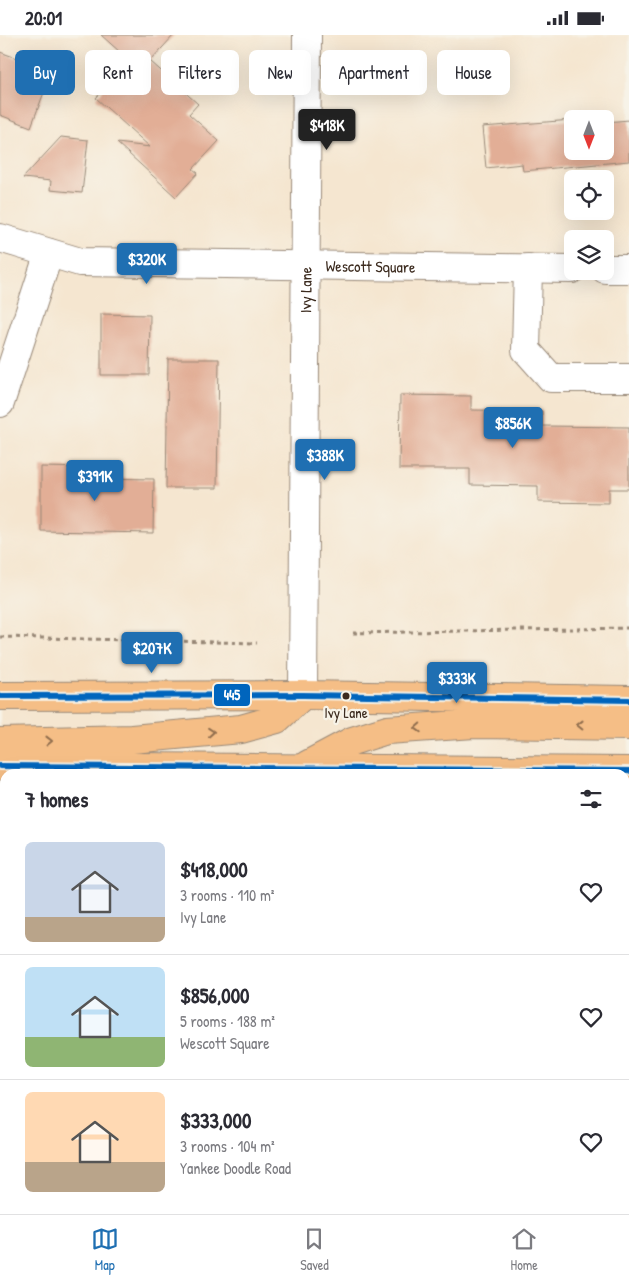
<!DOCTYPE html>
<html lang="en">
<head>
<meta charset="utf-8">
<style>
  body { margin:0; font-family:"Patrick Hand",sans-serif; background:#f7f7f7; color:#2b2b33; height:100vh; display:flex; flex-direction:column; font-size:19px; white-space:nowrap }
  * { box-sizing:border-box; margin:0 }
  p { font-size:16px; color:#7c7c81 }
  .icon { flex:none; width:28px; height:28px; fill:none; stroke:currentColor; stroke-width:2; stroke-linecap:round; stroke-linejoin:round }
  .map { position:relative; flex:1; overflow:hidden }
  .side { position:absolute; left:0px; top:734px; width:630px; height:446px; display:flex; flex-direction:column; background:#fff; border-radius:15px 15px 0 0; box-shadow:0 5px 20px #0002 }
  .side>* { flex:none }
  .top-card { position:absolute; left:15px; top:15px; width:600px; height:45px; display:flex; gap:10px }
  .needle { width:32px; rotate:180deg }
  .tools { position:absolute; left:564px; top:75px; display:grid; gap:10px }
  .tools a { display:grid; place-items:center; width:50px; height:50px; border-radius:8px; background:#fff; box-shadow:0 5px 20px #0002; font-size:25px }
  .price { position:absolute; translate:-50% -42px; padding:0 11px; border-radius:5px; background:#1f6fb2; color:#fff; font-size:16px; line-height:32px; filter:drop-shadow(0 1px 2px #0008) }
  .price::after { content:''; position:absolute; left:50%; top:30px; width:15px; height:11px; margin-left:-8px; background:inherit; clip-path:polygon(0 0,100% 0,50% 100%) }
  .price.active { background:#222; color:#fff }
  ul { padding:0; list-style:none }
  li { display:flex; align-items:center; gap:15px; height:125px; padding:0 25px }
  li+li { border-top:1px solid #e1e1e2 }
  li span { display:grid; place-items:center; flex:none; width:140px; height:100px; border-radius:8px; color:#555 }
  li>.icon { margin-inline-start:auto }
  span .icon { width:60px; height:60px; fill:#fffc; stroke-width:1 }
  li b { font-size:21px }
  h2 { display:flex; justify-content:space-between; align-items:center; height:60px; padding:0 25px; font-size:21px }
  .pill { padding:0 18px; border-radius:8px; background:#fff; box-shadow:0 5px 20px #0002; font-size:18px; line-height:45px }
  .pill.active { background:#1f6fb2; color:#fff }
  .status { display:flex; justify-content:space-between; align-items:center; height:35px; padding:0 25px; background:#fff; direction:ltr }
  .status svg { height:14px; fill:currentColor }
  .tab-bar { display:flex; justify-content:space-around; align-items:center; height:70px; border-top:1px solid #e1e1e2; background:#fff; font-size:14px; color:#7c7c81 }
  .tab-bar a { display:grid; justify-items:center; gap:2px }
  .tab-bar .active { color:#1f6fb2 }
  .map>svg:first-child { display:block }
  .building { fill:#e2ae96 }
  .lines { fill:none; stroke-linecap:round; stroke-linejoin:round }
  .minor-casing { stroke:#988877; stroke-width:30 }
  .major-casing { stroke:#988877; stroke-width:30 }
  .path { stroke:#988877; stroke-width:3; stroke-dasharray:4 4; stroke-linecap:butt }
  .minor { stroke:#fff; stroke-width:28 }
  .major { stroke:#f5be86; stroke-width:28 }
  .bus-1-casing { stroke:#f7f3e8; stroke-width:10 }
  .bus-1 { stroke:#0065bd; stroke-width:6 }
  .oneway { stroke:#8f6d4d }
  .bus-dot { fill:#3b2a1e; stroke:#f7f3e8; stroke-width:2 }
  .labels { text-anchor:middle; stroke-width:4.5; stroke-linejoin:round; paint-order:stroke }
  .bus-label { font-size:15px; fill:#3b2a1e; stroke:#f7f3e8 }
  .street-label { font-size:16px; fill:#3b2a1e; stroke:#f7f3e8 }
  .line-badge { stroke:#f7f3e8; stroke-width:2 }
  .badge-label { font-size:14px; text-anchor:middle; font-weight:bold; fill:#fff }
</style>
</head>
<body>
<div class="status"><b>20:01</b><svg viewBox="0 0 49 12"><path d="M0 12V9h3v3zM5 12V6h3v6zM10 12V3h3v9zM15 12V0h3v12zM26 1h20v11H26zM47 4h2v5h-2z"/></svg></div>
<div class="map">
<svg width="629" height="1179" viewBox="0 0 629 1179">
  <rect width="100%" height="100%" fill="#f7f3e8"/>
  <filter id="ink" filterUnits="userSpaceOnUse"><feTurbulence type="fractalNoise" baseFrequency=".02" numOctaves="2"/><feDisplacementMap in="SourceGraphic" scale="10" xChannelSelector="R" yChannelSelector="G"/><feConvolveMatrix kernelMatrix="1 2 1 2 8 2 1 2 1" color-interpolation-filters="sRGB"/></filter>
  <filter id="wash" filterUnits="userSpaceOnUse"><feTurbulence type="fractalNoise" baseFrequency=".0096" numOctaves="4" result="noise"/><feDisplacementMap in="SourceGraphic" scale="20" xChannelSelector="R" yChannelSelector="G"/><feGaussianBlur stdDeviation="1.12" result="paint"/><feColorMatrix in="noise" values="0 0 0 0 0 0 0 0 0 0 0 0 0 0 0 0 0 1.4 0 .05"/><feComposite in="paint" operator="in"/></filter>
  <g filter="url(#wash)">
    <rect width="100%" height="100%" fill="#f5e6d0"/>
    <g id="blocks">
      <!-- building -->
      <g class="building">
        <polygon points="101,0 174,0 150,26 198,69 189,79 219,106 193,134 198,138 176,162 117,108 150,112 96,63 130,26"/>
        <polygon points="0,17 52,36 31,92 0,80"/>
        <polygon points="606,82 606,87 629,85 629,126 523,136 522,129 486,133 482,92 572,85 572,116 605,116 605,84 581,84"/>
        <polygon points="61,102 88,105 82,158 50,155 51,146 23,143"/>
        <polygon points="101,279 150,280 149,340 101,340"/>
        <polygon points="168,324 219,324 217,453 166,453"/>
        <polygon points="400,360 471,361 471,375 542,376 542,391 629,392 629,454 609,454 609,468 538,467 538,451 470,450 470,434 399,434"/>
        <polygon points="41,432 93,433 93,443 154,444 153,498 41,496"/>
      </g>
    </g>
  </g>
  <g filter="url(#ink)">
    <use href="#blocks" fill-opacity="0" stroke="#988877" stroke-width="1"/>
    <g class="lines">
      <!-- minor casing -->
      <g class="minor-casing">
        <g id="minor">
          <path id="s1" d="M 0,203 L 80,227 L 572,234"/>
          <polyline points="528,233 526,315 551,343 629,343"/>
          <polyline points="605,234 629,234"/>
          <polyline points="0,368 49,218"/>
          <path id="s2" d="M 303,660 L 307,0"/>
          <polyline points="0,933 5,933"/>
          <polyline points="625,1081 629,1079"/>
          <polyline points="207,1179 207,1175"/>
          <polyline points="301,1179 301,1175"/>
          <polyline points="514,1179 519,1175"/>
        </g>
      </g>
      <!-- major casing -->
      <g class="major-casing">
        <g id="major">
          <polyline points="0,661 303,660 629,665"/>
          <polyline points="0,707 132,704 241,694 277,684 303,660"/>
          <polyline points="307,730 352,706 387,695 474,689 629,691"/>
          <polyline points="0,731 629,736"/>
        </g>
      </g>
      <!-- path -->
      <g class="path">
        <polyline points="353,598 629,593"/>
        <polyline points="0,602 257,608"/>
        <polyline points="0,787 5,787"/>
        <polyline points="625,787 629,787"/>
      </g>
      <!-- minor -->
      <use href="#minor" class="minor"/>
      <!-- major -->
      <use href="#major" class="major"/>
      <!-- bus-1 casing -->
      <g class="bus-1-casing">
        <g id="bus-1">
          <polyline points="0,661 303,660 629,665"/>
          <polyline points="0,731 629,736"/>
        </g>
      </g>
      <!-- bus-1 -->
      <use href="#bus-1" class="bus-1"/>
    </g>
    <!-- one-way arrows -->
    <defs><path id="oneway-chevron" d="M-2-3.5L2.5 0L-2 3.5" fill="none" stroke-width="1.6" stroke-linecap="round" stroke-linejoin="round" transform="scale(1.25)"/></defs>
    <g class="oneway">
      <use href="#oneway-chevron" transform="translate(580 690) rotate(-179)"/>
      <use href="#oneway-chevron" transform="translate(418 693) rotate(177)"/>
      <use href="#oneway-chevron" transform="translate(211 697) rotate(-5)"/>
      <use href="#oneway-chevron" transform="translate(49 706) rotate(-1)"/>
    </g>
  </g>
  <!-- markers -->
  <circle class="bus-dot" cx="346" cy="661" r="4.5"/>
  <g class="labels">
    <!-- bus labels -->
    <g class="bus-label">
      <text x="346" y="683">Ivy Lane</text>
    </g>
    <!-- street labels -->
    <g class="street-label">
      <text dy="6" stroke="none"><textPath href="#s1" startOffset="374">Wescott Square</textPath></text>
      <text dy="6" stroke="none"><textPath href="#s2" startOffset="405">Ivy Lane</textPath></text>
    </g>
  </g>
  <rect class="line-badge" x="213" y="648" width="38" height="24" rx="5" fill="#0065bd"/>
  <g class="badge-label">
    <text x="232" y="665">445</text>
  </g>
</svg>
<div class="tools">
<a><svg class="needle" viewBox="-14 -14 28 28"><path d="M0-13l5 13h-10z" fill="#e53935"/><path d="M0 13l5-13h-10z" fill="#7c7c81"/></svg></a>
<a><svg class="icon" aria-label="locate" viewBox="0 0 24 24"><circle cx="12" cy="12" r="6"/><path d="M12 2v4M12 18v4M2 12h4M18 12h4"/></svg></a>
<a><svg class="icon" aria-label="layers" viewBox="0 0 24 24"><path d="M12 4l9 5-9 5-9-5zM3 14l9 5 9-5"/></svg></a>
</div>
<b class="price active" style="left:327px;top:116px">$418K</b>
<b class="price" style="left:147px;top:250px">$320K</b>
<b class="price" style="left:513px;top:414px">$856K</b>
<b class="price" style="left:325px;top:446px">$388K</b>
<b class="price" style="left:95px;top:467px">$391K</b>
<b class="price" style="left:152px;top:639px">$207K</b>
<b class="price" style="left:457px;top:669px">$333K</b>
<div class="top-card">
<a class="pill active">Buy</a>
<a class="pill">Rent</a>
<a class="pill">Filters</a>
<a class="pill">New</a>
<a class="pill">Apartment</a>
<a class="pill">House</a>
</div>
<section class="side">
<h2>7 homes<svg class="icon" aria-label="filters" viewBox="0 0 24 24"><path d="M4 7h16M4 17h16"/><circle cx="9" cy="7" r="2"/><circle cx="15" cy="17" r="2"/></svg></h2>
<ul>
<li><span style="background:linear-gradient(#c9d6e8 75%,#b9a48a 0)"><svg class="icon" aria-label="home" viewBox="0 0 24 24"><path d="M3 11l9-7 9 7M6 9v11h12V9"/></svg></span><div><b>$418,000</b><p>3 rooms · 110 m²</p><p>Ivy Lane</p></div><svg class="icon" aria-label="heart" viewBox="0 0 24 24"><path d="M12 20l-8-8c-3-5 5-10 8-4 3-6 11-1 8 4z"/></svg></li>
<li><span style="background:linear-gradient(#bfe0f5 70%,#8fb573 0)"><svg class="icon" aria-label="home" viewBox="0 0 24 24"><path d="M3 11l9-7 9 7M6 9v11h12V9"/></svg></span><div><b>$856,000</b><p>5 rooms · 188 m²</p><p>Wescott Square</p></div><svg class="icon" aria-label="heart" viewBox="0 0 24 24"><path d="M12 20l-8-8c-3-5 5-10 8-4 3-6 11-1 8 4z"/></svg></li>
<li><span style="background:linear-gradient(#ffd9b3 70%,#b9a48a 0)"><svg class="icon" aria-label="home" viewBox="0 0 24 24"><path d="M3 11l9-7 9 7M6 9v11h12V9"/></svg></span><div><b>$333,000</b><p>3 rooms · 104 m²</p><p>Yankee Doodle Road</p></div><svg class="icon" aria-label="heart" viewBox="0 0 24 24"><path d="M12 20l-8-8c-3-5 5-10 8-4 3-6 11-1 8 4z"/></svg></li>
</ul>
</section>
</div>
<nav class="tab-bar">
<a class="active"><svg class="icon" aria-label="map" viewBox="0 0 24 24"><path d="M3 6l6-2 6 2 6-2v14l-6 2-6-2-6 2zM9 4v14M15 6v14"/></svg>Map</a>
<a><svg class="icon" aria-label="saved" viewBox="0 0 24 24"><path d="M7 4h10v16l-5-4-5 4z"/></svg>Saved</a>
<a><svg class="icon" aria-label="home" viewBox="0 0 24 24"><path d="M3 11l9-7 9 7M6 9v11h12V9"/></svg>Home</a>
</nav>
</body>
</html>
